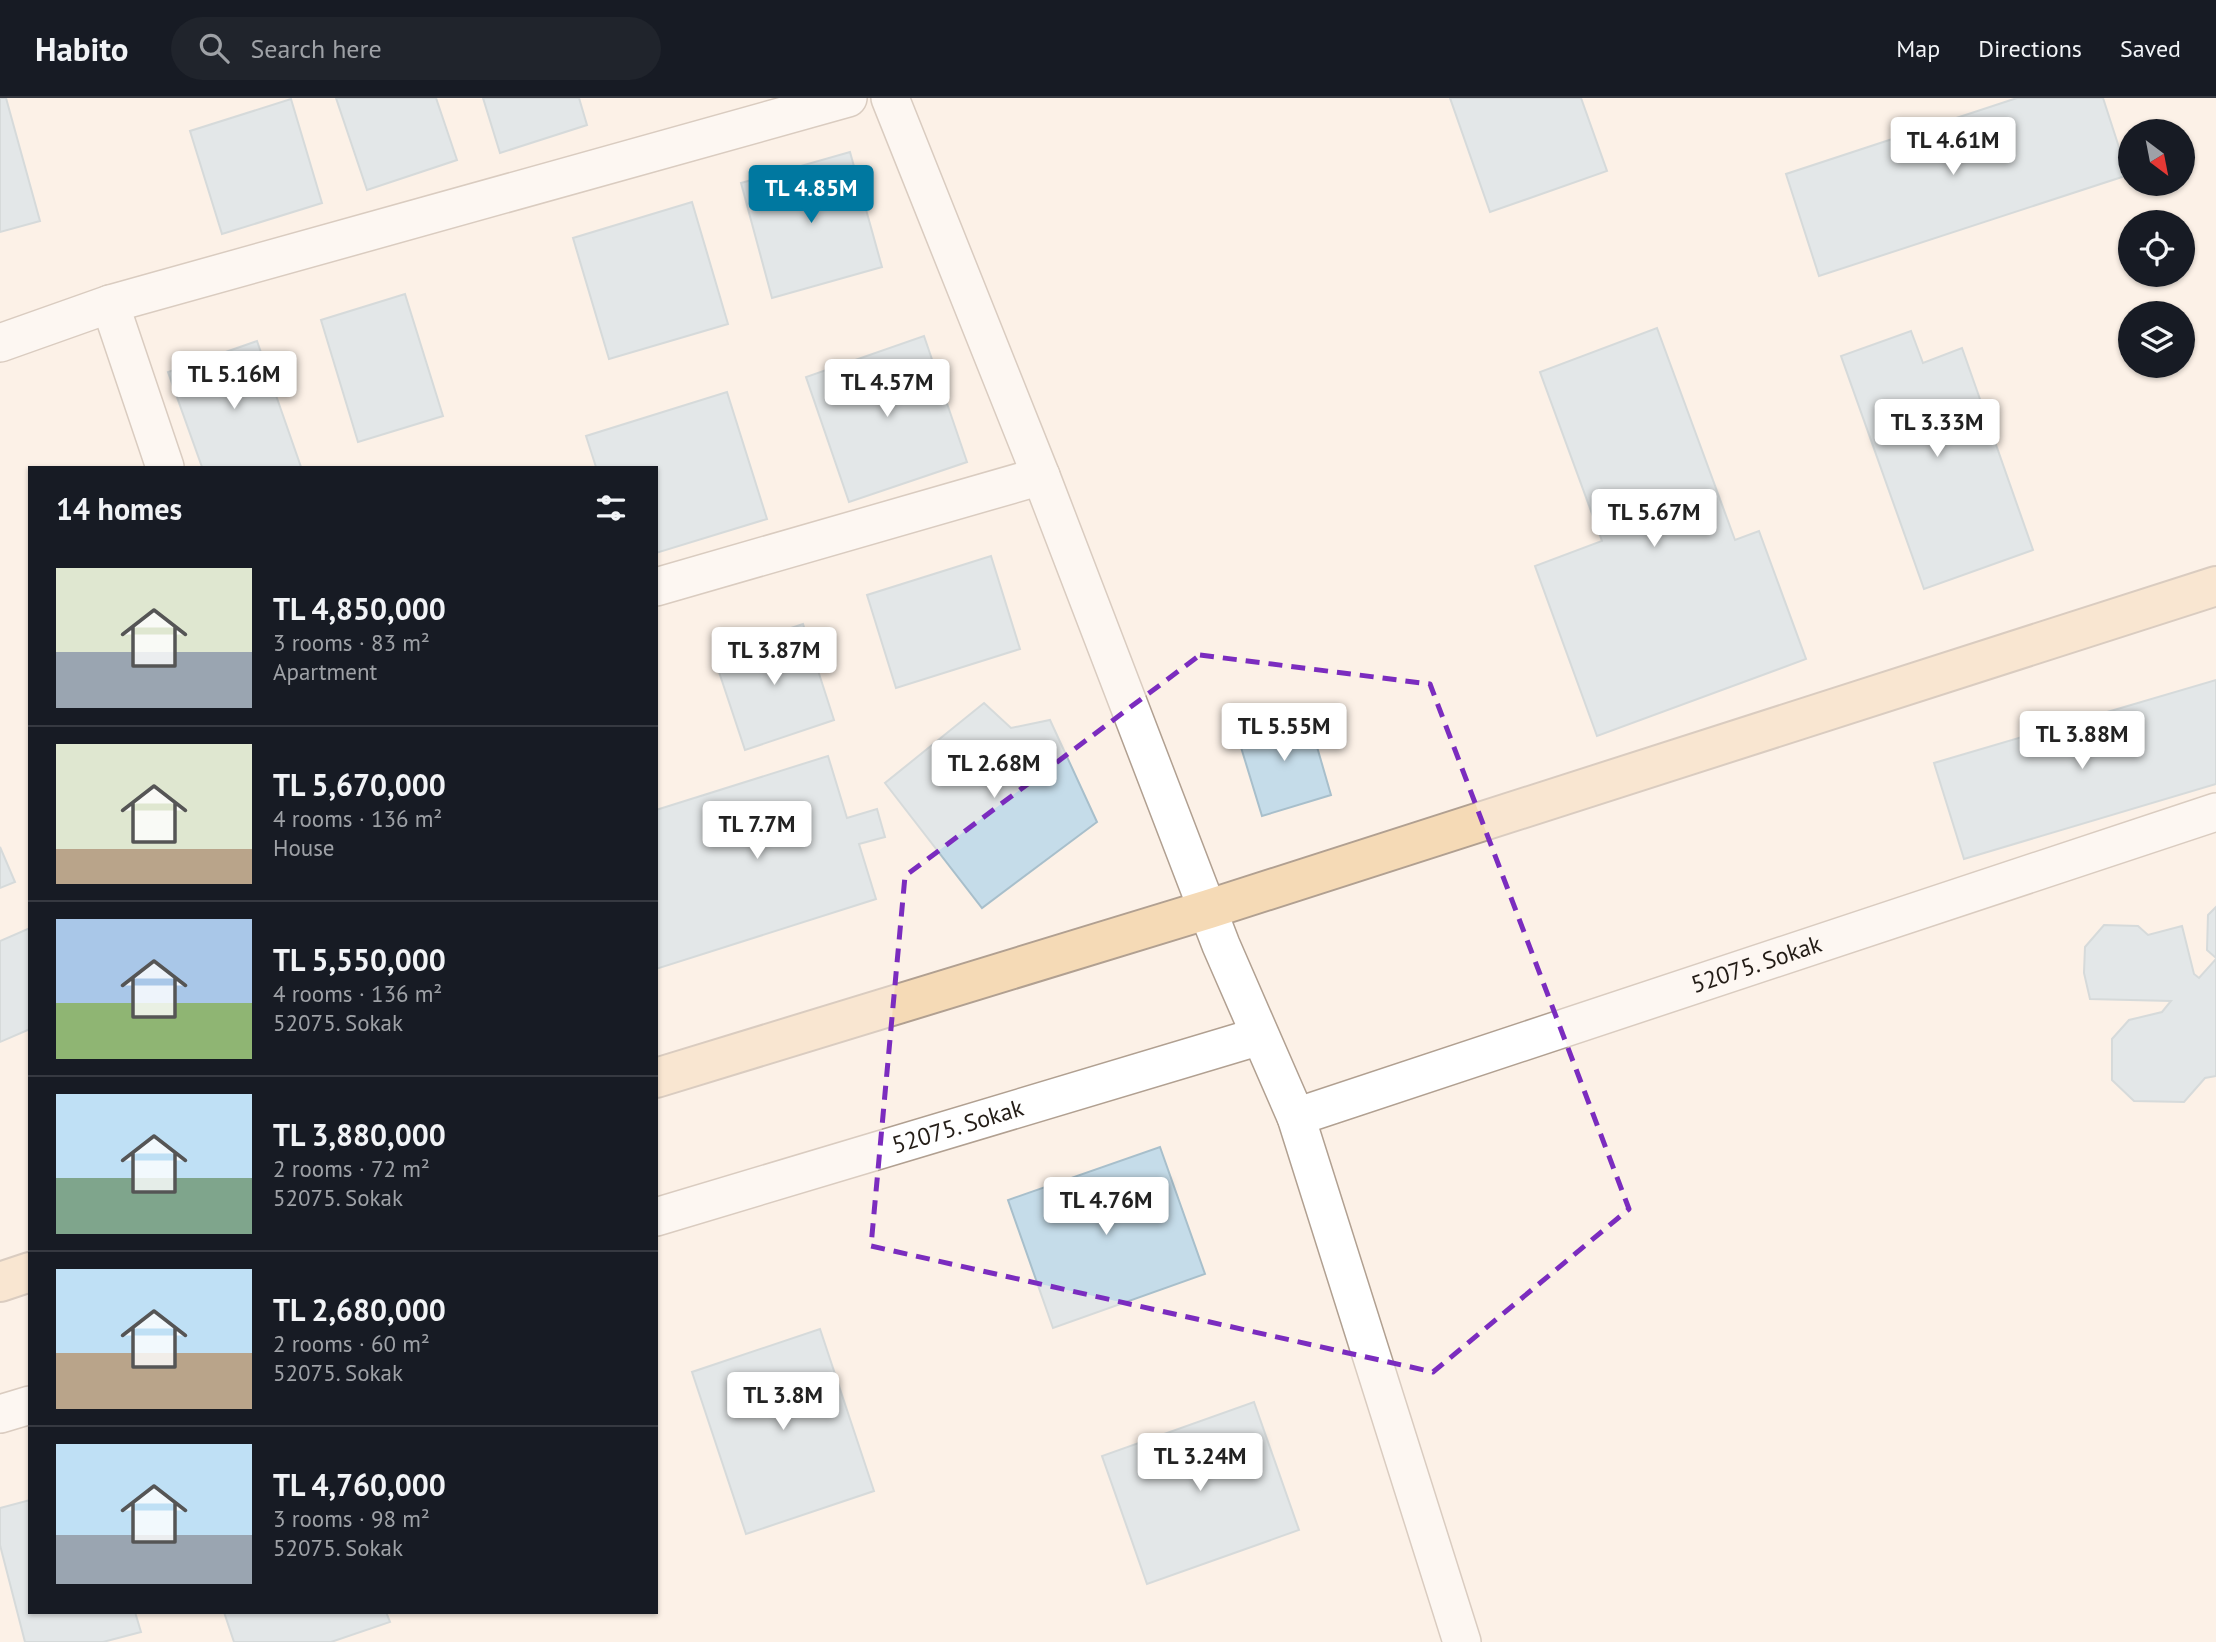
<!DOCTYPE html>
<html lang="en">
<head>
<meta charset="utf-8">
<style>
  body { margin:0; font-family:"PT Sans",sans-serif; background:#20242c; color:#f1f3f6; height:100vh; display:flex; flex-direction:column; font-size:26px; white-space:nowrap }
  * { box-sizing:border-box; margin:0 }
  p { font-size:23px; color:#9ea1a6 }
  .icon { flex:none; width:38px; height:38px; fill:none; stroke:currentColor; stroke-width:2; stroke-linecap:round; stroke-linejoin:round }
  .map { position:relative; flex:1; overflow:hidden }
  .sheet { position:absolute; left:28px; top:368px; width:630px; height:1148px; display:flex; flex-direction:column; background:#171b24; border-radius:0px; box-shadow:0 2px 5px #0004 }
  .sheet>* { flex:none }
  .needle { width:46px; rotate:148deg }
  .controls { position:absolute; left:2118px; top:21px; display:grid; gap:14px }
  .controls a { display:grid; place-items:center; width:77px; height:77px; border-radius:50%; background:#171b24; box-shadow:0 2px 5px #0004; font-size:35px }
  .price { position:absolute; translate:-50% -60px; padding:0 16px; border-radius:7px; background:#fff; color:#222; font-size:23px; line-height:46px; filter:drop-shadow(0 2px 4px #0008) }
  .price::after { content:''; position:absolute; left:50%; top:42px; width:21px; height:16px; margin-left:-10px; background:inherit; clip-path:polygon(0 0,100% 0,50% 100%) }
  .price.current { background:#0078a0; color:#fff }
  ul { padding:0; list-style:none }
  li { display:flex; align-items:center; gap:21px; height:175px; padding:0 28px }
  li+li { border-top:2px solid #363941 }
  li span { display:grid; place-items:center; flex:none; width:196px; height:140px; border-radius:0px; color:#555 }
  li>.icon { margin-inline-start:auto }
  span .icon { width:84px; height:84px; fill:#fffc; stroke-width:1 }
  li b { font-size:30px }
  h2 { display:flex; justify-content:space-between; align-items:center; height:84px; padding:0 28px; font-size:30px }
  header { display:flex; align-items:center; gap:42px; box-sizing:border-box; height:98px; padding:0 35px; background:#171b24; border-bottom:2px solid #363941 }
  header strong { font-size:33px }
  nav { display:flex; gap:38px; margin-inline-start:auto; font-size:24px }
  .search { width:490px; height:63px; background:#20242c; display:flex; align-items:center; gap:18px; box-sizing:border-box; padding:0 24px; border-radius:38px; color:#9ea1a6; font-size:26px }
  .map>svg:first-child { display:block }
  .building { fill:#c5dce9; stroke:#a8bfcb; stroke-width:2 }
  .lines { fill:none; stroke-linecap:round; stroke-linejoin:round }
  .street-casing { stroke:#b1a091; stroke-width:40 }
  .secondary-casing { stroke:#b1a091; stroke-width:42 }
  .street { stroke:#fff; stroke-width:37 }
  .secondary { stroke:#f5dab6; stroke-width:38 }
  .marked { fill:none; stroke:#7b2cbf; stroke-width:5; stroke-dasharray:14 9; stroke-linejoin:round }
  .labels { text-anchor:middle; stroke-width:5; stroke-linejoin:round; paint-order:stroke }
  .street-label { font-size:24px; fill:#231c16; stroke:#fff }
</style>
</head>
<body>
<header>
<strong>Habito</strong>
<div class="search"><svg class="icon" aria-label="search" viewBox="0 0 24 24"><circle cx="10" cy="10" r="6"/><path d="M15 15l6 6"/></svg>Search here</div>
<nav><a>Map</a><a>Directions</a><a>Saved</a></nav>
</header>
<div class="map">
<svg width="2216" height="1544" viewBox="0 0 2216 1544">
  <rect width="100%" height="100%" fill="#fcf1e7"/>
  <!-- building -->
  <g class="building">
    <polygon points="0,0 6,0 40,123 0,134"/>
    <polygon points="336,0 436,0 457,62 367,92"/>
    <polygon points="483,0 579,0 587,27 500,55"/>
    <polygon points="1450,0 1581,0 1607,73 1490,114"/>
    <polygon points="2017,0 2103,0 2128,77 1819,178 1786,76"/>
    <polygon points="291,1 322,105 222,136 190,33"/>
    <polygon points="850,54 882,169 772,200 741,85"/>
    <polygon points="692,104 728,226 609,261 573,140"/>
    <polygon points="405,196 443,318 358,344 321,222"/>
    <polygon points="1657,230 1735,442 1759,433 1806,561 1597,638 1535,468 1602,443 1540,274"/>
    <polygon points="1911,233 1923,265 1962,250 2033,452 1924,491 1841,258"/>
    <polygon points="924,238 967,364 849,404 806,279"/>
    <polygon points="257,243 301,369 202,369 168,274"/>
    <polygon points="727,294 767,421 656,455 656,369 596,369 586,338"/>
    <polygon points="991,458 1020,551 896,590 867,497"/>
    <polygon points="803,526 834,622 745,652 713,556"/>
    <polygon points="2216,582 2216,686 1964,761 1934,665"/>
    <polygon points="984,605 1011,630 1050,622 1097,724 982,810 885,685"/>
    <polygon points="1306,611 1331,697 1262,718 1236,633"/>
    <polygon points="828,658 847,720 877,711 885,739 859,746 876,801 656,871 656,712"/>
    <polygon points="0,749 15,784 0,790"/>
    <polygon points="2216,809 2216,860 2207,852 2208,817"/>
    <polygon points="2104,827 2138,828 2148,837 2182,828 2194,876 2199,880 2216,861 2216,978 2205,980 2184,1004 2134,1003 2112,982 2112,941 2129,922 2162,914 2171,903 2090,901 2084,875 2085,849"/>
    <polygon points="30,830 30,931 0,944 0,843"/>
    <polygon points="1160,1049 1205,1176 1053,1230 1008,1102"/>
    <polygon points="820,1231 874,1393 746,1436 692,1274"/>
    <polygon points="1254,1304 1299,1432 1147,1486 1102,1358"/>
    <polygon points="30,1402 30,1514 135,1514 141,1534 103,1544 25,1544 0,1447 0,1410"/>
    <polygon points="224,1514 386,1514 390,1524 331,1544 234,1544"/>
  </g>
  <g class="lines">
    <!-- street casing -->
    <g class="street-casing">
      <g id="street">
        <polyline points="890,0 1041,378 1221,847 1296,1019 1462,1544"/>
        <polyline points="110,206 165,369"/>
        <polyline points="0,245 110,206 848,0"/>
        <polyline points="656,489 1041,378"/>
        <path id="s1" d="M 1296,1019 L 2216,714"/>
        <path id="s2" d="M 656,1119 L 1260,938"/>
        <polyline points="0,1316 30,1307"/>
      </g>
    </g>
    <!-- secondary casing -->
    <g class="secondary-casing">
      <g id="secondary">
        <polyline points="656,980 1209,811 2216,488"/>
        <polyline points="0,1184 30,1174"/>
      </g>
    </g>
    <!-- street -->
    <use href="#street" class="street"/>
    <!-- secondary -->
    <use href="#secondary" class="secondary"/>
  </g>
  <!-- marked area -->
  <path d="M0 0H2216V1544H0ZM 1200,557 L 1430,586 L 1629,1111 L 1433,1274 L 871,1148 L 905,778 Z" fill="#fcf1e7" fill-opacity=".55" fill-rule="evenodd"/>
  <path class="marked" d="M 1200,557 L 1430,586 L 1629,1111 L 1433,1274 L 871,1148 L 905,778 Z"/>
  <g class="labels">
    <!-- street labels -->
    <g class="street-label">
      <text dy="8" stroke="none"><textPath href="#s1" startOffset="485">52075. Sokak</textPath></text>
      <text dy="8" stroke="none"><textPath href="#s2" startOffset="315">52075. Sokak</textPath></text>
    </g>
  </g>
</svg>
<div class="controls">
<a><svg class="needle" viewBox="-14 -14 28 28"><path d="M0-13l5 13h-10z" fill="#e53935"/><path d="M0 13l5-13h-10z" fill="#9ea1a6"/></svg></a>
<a><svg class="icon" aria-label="locate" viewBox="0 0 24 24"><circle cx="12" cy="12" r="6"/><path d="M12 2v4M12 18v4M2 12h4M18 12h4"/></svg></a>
<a><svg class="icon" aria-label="layers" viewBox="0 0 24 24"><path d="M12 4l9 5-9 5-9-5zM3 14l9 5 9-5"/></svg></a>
</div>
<b class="price" style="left:1953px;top:79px">TL 4.61M</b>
<b class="price current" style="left:811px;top:127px">TL 4.85M</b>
<b class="price" style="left:234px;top:313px">TL 5.16M</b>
<b class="price" style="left:887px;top:321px">TL 4.57M</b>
<b class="price" style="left:1937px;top:361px">TL 3.33M</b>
<b class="price" style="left:1654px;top:451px">TL 5.67M</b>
<b class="price" style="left:774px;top:589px">TL 3.87M</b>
<b class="price" style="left:1284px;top:665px">TL 5.55M</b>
<b class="price" style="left:2082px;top:673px">TL 3.88M</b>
<b class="price" style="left:994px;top:702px">TL 2.68M</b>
<b class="price" style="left:757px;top:763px">TL 7.7M</b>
<b class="price" style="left:1106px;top:1139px">TL 4.76M</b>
<b class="price" style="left:783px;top:1334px">TL 3.8M</b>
<b class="price" style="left:1200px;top:1395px">TL 3.24M</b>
<section class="sheet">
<h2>14 homes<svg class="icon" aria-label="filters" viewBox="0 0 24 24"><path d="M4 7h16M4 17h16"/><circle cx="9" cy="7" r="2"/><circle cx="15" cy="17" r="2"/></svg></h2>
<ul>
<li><span style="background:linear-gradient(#dfe7d0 60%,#9aa5b1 0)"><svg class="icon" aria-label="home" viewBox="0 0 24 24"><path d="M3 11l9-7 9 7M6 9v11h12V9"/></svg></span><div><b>TL 4,850,000</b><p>3 rooms · 83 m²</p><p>Apartment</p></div></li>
<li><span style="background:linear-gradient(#dfe7d0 75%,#b9a48a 0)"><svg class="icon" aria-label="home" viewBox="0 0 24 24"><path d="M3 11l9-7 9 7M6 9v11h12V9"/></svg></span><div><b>TL 5,670,000</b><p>4 rooms · 136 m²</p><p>House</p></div></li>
<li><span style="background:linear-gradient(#a9c7e8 60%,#8fb573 0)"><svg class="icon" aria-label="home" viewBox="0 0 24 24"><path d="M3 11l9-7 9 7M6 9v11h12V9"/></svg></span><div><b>TL 5,550,000</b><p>4 rooms · 136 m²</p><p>52075. Sokak</p></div></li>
<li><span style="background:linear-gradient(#bfe0f5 60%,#7fa58c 0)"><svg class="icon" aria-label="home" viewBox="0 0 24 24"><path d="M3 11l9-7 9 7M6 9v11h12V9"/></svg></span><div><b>TL 3,880,000</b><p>2 rooms · 72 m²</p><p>52075. Sokak</p></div></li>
<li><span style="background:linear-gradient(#bfe0f5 60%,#b9a48a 0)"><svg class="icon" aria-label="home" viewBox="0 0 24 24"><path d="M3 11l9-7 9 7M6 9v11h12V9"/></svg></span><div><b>TL 2,680,000</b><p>2 rooms · 60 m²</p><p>52075. Sokak</p></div></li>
<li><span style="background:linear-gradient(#bfe0f5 65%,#9aa5b1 0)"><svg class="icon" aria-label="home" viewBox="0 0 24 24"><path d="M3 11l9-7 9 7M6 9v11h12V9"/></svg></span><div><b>TL 4,760,000</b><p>3 rooms · 98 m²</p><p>52075. Sokak</p></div></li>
</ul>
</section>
</div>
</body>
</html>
